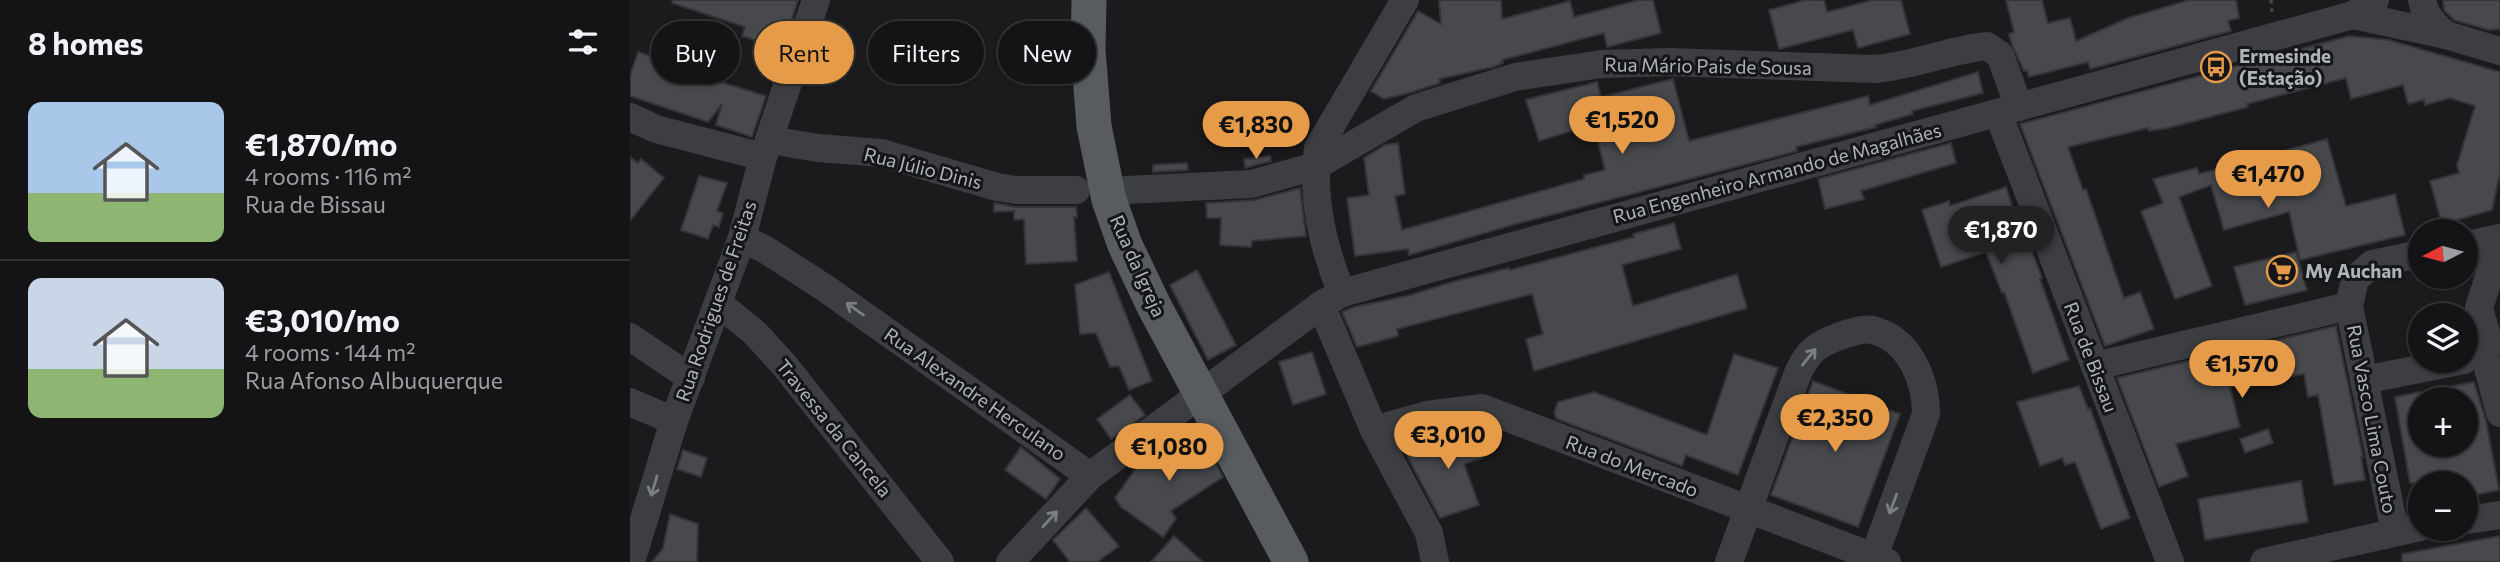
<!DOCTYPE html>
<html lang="en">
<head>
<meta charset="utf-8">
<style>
  body { margin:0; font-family:Commissioner,sans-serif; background:#212123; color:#f1f3f6; height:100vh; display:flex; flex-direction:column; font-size:26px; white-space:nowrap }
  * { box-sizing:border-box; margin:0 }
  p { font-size:23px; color:#9d9ea1 }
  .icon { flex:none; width:38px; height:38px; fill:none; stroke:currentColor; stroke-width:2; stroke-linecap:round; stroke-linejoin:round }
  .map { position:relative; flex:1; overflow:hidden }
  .details { display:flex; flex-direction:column; background:#141416; width:630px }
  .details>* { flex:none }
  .top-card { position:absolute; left:21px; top:21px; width:665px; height:63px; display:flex; gap:14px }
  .needle { width:46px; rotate:264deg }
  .fabs { position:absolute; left:1778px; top:219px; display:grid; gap:14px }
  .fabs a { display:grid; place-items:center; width:70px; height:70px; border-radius:50%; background:#141416; box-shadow:0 2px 5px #0004,0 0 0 2px #333335; font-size:35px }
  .price { position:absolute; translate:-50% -60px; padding:0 16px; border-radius:24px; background:#e69b49; color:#111; font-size:23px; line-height:46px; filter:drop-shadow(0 2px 4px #0008) }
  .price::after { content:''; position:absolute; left:50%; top:42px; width:21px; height:16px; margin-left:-10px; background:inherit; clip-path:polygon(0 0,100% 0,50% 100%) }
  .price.current { background:#222; color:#fff }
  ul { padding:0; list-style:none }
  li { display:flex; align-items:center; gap:21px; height:175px; padding:0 28px }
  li+li { border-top:2px solid #333335 }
  li span { display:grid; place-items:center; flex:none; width:196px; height:140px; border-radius:14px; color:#555 }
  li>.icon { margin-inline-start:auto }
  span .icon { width:84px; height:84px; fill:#fffc; stroke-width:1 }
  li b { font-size:30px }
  h2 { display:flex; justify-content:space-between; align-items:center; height:84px; padding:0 28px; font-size:30px }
  .chip { padding:0 24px; border-radius:32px; background:#141416; box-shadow:0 2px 5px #0004,0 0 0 2px #333335; font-size:24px; line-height:63px }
  .chip.current { background:#e69b49; color:#111 }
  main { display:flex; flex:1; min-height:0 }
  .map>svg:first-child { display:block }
  .building { fill:#48494d; stroke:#353539; stroke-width:2 }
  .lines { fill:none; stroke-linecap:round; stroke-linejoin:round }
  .path { stroke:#424549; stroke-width:3.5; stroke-dasharray:3.5 5; stroke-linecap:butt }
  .minor { stroke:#3c3e42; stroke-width:28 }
  .major { stroke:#585b60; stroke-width:35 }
  .oneway { stroke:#7b7f85 }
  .labels { text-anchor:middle; stroke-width:6; stroke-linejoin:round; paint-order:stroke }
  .poi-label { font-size:19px; font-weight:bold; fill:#aeb4bb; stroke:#161618; text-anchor:start }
  .street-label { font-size:19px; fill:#aeb4bb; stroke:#161618 }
</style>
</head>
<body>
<main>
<section class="details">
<h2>8 homes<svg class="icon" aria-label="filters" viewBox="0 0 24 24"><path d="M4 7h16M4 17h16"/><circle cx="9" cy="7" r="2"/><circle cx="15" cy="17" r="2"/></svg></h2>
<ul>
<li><span style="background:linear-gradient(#a9c7e8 65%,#8fb573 0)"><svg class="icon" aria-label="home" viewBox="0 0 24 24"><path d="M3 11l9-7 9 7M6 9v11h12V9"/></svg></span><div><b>€1,870/mo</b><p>4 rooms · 116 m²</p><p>Rua de Bissau</p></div></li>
<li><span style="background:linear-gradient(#c9d6e8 65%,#8fb573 0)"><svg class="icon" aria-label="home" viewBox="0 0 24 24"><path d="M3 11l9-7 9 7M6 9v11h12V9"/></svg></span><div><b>€3,010/mo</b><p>4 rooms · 144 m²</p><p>Rua Afonso Albuquerque</p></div></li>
</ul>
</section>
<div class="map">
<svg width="1870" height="562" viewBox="0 0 1870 562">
  <rect width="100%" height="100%" fill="#1b1b1d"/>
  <!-- building -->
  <g class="building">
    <polygon points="43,0 168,0 157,34 151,32 146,47 112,36 115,27 42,3"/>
    <polygon points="809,0 871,0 872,19 940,1 944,17 1009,0 1023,0 1031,33 977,47 974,33 872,60 873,63 863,67 809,79 810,83 779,93 754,99 741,91 788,11 811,24"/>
    <polygon points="1176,0 1194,0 1197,12 1243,0 1271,0 1280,34 1228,48 1223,30 1149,49 1139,10"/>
    <polygon points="1376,0 1412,0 1418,23 1440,18 1446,41 1498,18 1559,0 1606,0 1609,18 1598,21 1601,31 1460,69 1458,62 1399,77 1397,70 1394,71 1382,45 1379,34 1384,32"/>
    <polygon points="1813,0 1870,0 1870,29 1859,30 1824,20 1814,10"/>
    <polygon points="1719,36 1759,40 1870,72 1870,173 1862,210 1812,224 1800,181 1829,173 1827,165 1845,106 1820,98 1795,105 1794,100 1778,104 1773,85 1721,99 1716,78 1617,104 1618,107 1538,128 1519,131 1518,128 1438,147 1453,190 1456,189 1494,298 1510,292 1524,329 1475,346 1390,124"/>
    <polygon points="8,52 85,77 84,80 136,96 122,137 86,125 92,104 78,122 0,96 0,76"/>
    <polygon points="1348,72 1353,93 1282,111 1283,114 1245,125 1246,127 1166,147 1167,151 886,224 779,255 778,249 725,256 717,198 739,195 734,158 755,145 768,143 775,194 765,196 772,230 954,179 954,175 975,170 965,130 949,134 948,129 909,141 896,100 910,96 967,82 971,97 1043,79 1059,141 1238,96 1240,105"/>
    <polygon points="1697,139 1716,206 1765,194 1775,235 1670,260 1659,212 1594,230 1581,185 1549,197 1582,286 1545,299 1511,211 1533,203 1523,179 1567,168 1569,174"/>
    <polygon points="1321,143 1326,163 1231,191 1234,199 1195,209 1188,179"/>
    <polygon points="640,156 641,161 615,168 614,159"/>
    <polygon points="0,157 8,163 11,159 34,178 0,221"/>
    <polygon points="557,163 558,170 523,172 523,165"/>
    <polygon points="69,176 97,183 87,211 93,213 89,227 83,225 78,239 51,230"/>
    <polygon points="1376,187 1393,239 1397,237 1412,278 1410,279 1439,360 1403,373 1374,292 1372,293 1356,252 1311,267 1292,210 1319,201 1320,206"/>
    <polygon points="670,188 676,236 622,241 621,247 590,245 591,218 577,218 576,203 625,200"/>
    <polygon points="364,203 386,207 446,207 447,217 444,217 447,261 396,264 394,219 384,220 384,211 364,212"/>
    <polygon points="1044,223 1051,249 992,265 1003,306 1107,274 1117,308 904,371 896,339 913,334 902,294 767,329 768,336 727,347 712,312 724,307 777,296 822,282 879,268 880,270 1004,237 1003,234"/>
    <polygon points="1666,252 1677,290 1615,305 1604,267"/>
    <polygon points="567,270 606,345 578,360 540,285"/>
    <polygon points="479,272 522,381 499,390 489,366 480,367 466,333 450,334 445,285"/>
    <polygon points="1706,326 1733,457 1731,457 1735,480 1704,485 1688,395 1678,397 1674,374 1600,387 1610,427 1546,444 1558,476 1529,487 1487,378"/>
    <polygon points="682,352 696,394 663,405 649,362"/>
    <polygon points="1104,354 1148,368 1108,475 1056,455 1052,466 927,419 924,413 928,402 964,392 1077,435"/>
    <polygon points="1183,381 1270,414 1228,527 1141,495"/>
    <polygon points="1844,382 1856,421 1869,490 1836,497 1836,483 1780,483 1765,397 1790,392 1790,444 1836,444 1836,399 1798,399 1798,391"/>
    <polygon points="1449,386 1458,409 1460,408 1500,518 1471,529 1445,462 1435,465 1432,458 1410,466 1387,402"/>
    <polygon points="500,395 515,415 481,439 467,419"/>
    <polygon points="841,426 852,458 834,464 849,505 810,518 775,452 822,435 820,429"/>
    <polygon points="1638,429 1643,443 1615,453 1610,439"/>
    <polygon points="564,432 576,446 593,477 541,511 546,519 533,537 491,507 485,498 506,468"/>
    <polygon points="391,447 430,479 416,499 375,470"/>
    <polygon points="53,450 77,458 71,477 47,469"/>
    <polygon points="1671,481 1678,522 1575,540 1568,499"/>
    <polygon points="456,508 489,546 467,562 440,562 423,540"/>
    <polygon points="40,514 68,524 67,562 22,562 33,548"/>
    <polygon points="544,536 573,562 521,562"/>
    <polygon points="1870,536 1870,562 1772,562 1772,554"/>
  </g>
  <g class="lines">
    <!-- path -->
    <polyline class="path" points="1641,0 1642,14"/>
    <!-- minor -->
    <g class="minor">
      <path d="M 1792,0 C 1795,16 1804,25 1816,35"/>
      <polyline points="1723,15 1816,35 1870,51"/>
      <polyline points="1368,113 1540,562"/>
      <polyline points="0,117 26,129 133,157"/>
      <polyline points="140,140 188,148 251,153 367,187 386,190 446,190"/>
      <path d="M 496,190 L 621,184 L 686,166 L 786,108 L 885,77 L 972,64 L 1039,62 L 1245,69 C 1283,66 1319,50 1357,46 L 1370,55 L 1389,107"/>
      <polyline points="112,238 136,250 195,288 460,476"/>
      <polyline points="1870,241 1849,308 1858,340 1855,357 1870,413"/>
      <polyline points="1836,245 1870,238"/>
      <path d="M 712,293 C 693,249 681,195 688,148 L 775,0"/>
      <polyline points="88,303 125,333 155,366 310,562"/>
      <polyline points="691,305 744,430 799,533 805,562"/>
      <polyline points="0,337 61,378"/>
      <polyline points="1465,366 1719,306"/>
      <polyline points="1734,380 1834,360"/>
      <polyline points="0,402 44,421"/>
      <polyline points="744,430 797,415 852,408 1257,562"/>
      <polyline points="1836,520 1870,515"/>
      <polyline points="1765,532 1719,306 1725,279 1742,264 1790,254"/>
      <polyline points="1,562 44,421 112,238 133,157 186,0"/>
      <polyline points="380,562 460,476 691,305 712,293 1723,15 1745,0"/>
      <path d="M 1099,562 L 1168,373 C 1179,350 1186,345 1210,336 C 1219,333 1233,328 1242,330 C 1279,338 1296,380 1296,414 L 1242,562"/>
      <polyline points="1634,562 1790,527"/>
    </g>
    <!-- major -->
    <polyline class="major" points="459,0 458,50 464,126 479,200 495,245 524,306 661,562"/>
  </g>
  <!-- one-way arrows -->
  <defs><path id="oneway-shaft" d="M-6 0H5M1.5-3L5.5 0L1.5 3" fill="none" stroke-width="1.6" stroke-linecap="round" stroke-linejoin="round" transform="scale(1.75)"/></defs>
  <g class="oneway">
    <use href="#oneway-shaft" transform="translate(225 309) rotate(-145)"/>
    <use href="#oneway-shaft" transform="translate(1179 357) rotate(-51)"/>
    <use href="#oneway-shaft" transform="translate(24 486) rotate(107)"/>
    <use href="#oneway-shaft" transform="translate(1263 504) rotate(110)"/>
    <use href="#oneway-shaft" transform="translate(420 519) rotate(-47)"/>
  </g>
  <!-- icons -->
  <defs>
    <g id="bus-ring" transform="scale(1.575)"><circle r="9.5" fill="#161618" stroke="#e69b49" stroke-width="1.5"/><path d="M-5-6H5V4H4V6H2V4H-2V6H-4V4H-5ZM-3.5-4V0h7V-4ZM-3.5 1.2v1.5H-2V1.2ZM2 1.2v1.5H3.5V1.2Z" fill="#e69b49"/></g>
    <g id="supermarket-ring" transform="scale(1.575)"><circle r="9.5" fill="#161618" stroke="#e69b49" stroke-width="1.5"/><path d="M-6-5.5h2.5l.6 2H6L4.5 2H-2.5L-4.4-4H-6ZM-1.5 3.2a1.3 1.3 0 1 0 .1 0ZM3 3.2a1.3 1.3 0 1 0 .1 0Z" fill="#e69b49"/></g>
  </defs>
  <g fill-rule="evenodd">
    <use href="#bus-ring" x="1586" y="67"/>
    <use href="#supermarket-ring" x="1652" y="271"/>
  </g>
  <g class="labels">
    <!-- poi labels -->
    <g class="poi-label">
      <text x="1609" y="63">Ermesinde<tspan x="1609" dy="22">(Estação)</tspan></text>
      <text x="1675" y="278">My Auchan</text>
    </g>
    <!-- street labels -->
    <g class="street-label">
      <text transform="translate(1078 66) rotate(1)" y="7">Rua Mário Pais de Sousa</text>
      <text transform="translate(293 168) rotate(14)" y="7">Rua Júlio Dinis</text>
      <text transform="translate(1147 173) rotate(-15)" y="7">Rua Engenheiro Armando de Magalhães</text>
      <text transform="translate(508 266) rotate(66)" y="7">Rua da Igreja</text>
      <text transform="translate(86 301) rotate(-71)" y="7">Rua Rodrigues de Freitas</text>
      <text transform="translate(1461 357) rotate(69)" y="7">Rua de Bissau</text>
      <text transform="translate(345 394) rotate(35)" y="7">Rua Alexandre Herculano</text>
      <text transform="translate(1742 419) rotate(79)" y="7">Rua Vasco Lima Couto</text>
      <text transform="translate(204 428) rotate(51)" y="7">Travessa da Cancela</text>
      <text transform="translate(1002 466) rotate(21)" y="7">Rua do Mercado</text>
    </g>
  </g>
</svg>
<div class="fabs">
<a><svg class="needle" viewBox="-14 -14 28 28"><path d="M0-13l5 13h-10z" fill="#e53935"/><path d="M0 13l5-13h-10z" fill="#9d9ea1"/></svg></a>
<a><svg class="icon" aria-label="layers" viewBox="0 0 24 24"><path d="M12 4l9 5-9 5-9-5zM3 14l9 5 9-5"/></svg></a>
<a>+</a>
<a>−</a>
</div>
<b class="price" style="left:992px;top:156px">€1,520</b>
<b class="price" style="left:626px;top:161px">€1,830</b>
<b class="price" style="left:1638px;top:210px">€1,470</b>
<b class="price current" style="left:1371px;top:266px">€1,870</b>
<b class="price" style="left:1612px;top:400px">€1,570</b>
<b class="price" style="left:1205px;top:454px">€2,350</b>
<b class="price" style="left:818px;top:471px">€3,010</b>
<b class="price" style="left:539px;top:483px">€1,080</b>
<div class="top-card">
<a class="chip">Buy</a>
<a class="chip current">Rent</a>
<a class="chip">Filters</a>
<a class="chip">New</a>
</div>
</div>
</main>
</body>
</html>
